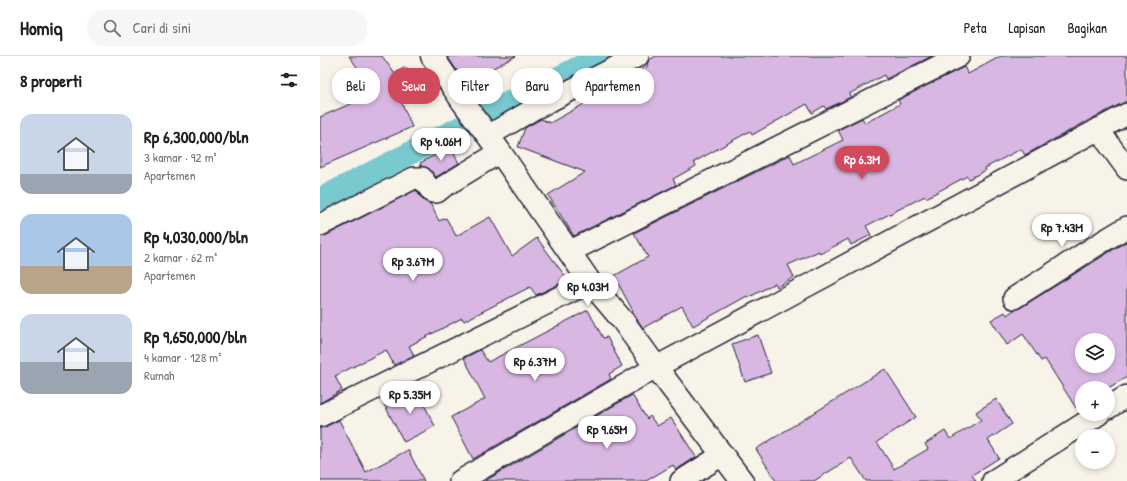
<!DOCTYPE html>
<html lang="id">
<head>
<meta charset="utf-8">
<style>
  body { margin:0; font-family:"Patrick Hand",sans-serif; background:#f6f6f6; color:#202124; height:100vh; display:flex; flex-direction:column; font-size:15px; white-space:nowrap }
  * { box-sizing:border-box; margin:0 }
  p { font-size:13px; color:#757577 }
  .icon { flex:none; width:22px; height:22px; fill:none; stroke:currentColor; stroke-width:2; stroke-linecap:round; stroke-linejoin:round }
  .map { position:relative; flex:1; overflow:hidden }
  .sheet { display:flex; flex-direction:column; background:#fff; width:320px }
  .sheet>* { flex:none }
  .top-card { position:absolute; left:12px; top:12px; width:380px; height:36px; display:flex; gap:8px }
  .tools { position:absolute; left:755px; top:277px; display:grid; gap:8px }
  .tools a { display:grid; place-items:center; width:40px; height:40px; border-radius:50%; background:#fff; box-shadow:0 2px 6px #0003; font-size:20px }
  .price { position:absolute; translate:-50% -34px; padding:0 9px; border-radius:14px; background:#fff; color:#222; font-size:13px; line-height:26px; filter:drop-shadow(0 1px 2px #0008) }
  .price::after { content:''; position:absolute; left:50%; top:24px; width:12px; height:9px; margin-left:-6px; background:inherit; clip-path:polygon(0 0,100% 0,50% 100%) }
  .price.on { background:#d1495b; color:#fff }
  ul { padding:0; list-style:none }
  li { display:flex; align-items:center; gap:12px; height:100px; padding:0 20px }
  li span { display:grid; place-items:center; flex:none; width:112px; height:80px; border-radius:12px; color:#555 }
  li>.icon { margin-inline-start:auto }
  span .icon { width:48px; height:48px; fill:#fffc; stroke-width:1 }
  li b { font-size:17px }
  h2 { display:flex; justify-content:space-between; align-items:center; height:48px; padding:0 20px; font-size:17px }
  .pill { padding:0 14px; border-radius:16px; background:#fff; box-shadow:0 2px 6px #0003; font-size:14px; line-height:36px }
  .pill.on { background:#d1495b; color:#fff }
  header { display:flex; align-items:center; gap:24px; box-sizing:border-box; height:56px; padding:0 20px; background:#fff; border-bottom:1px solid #e0e0e0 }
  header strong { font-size:19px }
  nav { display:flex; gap:22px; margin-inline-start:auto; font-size:14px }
  .search { width:280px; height:36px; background:#f6f6f6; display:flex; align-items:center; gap:10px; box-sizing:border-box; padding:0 14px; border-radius:16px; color:#757577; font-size:15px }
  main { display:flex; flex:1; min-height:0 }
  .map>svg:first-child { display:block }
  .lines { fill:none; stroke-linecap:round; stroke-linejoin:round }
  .canal { stroke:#78cacf; stroke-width:23 }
  .building { fill:#d9b7e3; stroke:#22223b; fill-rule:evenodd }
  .minor-casing { stroke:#22223b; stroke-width:24 }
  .tertiary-casing { stroke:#22223b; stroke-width:25 }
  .minor { stroke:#f7f3e8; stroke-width:21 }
  .tertiary { stroke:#f7f3e8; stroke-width:22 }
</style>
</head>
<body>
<header>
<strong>Homiq</strong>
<div class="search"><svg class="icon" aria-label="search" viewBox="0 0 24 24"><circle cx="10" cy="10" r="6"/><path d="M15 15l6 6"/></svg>Cari di sini</div>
<nav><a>Peta</a><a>Lapisan</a><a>Bagikan</a></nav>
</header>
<main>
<section class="sheet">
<h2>8 properti<svg class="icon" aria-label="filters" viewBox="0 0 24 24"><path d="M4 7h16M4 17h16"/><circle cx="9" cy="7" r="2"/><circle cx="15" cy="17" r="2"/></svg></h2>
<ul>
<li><span style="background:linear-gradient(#c9d6e8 75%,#9aa5b1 0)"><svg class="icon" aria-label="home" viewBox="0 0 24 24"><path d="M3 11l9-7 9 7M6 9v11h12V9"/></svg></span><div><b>Rp 6,300,000/bln</b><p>3 kamar · 92 m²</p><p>Apartemen</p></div></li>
<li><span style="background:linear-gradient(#a9c7e8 65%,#b9a48a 0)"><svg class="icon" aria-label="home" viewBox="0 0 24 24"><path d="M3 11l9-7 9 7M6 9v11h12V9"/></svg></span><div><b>Rp 4,030,000/bln</b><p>2 kamar · 62 m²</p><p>Apartemen</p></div></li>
<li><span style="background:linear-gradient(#c9d6e8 60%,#9aa5b1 0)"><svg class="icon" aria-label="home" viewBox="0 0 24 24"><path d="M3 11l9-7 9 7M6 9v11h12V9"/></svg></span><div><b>Rp 9,650,000/bln</b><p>4 kamar · 128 m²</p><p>Rumah</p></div></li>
</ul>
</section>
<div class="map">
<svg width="807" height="425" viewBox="0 0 807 425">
  <rect width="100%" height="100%" fill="#f7f3e8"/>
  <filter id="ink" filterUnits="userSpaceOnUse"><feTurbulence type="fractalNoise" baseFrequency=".025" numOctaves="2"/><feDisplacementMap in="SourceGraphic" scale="8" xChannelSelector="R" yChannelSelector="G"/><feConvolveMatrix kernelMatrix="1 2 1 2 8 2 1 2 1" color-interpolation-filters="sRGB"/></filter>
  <g filter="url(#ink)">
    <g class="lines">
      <!-- canal -->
      <polyline class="canal" points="0,143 281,0"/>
    </g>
    <!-- building -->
    <g class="building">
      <polygon points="29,0 62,0 75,18 85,11 100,31 81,45 92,71 0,111 0,61 56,37"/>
      <polygon points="127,0 196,0 158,20 170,38 158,46"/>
      <polygon points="336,0 612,0 566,23 564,19 529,38 531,41 506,53 504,50 492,57 487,48 432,79 430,75 374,106 376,110 353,123 356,129 254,180 228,139 265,116 198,91 205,72 221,63 230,67 273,43 272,41 328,10 327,8 329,4"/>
      <polygon points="681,0 807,0 807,45 771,63 705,99 701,93 665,112 666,114 649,123 647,120 606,142 605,140 546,170 551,179 531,189 528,183 500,198 499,195 468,209 474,221 457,231 455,227 428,242 427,240 373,270 362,250 323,272 312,256 313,255 294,220 328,201 314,177 470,99 474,108 523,84 518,74 542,62 545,67 580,48 578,44 644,11 648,18"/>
      <polygon points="130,91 139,107 116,121 108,112 101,110 100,107"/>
      <polygon points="96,134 102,143 106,146 110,147 119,165 126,162 136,180 170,161 192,200 217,182 248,224 216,239 210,231 144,265 142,262 89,290 94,299 74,309 66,294 15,320 22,334 0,347 0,181 5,180"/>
      <path d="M 807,185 L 807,321 L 788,332 L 762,332 L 762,349 L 756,352 L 725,303 L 721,305 L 703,278 L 687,289 L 671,264 L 685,256 L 687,259 L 694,254 L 700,252 ZM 762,284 L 788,284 L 788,310 L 762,310 Z"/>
      <polygon points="268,254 283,282 287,281 302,310 289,318 291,323 153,403 131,361 165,343 144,302 160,294 168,306"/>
      <polygon points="438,279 451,317 425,326 412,288"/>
      <polygon points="565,313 596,361 557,386 574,413 608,393 605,388 625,375 630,383 661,364 656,356 676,343 692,368 668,384 679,402 652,419 656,425 546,425 531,402 494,425 456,425 436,393"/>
      <polygon points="95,331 115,370 84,386 64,348"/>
      <polygon points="312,339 327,363 330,360 337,370 351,362 376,401 356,414 353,409 326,425 165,425"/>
      <polygon points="19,364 46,416 88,394 104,425 0,425 0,372 5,371"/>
    </g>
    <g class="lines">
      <!-- minor casing -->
      <g class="minor-casing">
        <g id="minor">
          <polyline points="778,73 807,113"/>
          <polyline points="168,80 212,54 318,0"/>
          <polyline points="0,169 94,122 102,122 112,136 117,136 123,131 180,96"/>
          <polyline points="249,196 639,0"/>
          <polyline points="694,242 782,186 807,171"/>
          <polyline points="788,352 807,340"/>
          <polyline points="0,360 270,226"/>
          <polyline points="140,425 336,311 807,58"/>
          <polyline points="361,425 402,399"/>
          <polyline points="673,425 779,358"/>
        </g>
      </g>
      <!-- tertiary casing -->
      <g class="tertiary-casing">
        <polyline id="tertiary" points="112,0 143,46 180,96 270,226 303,265 336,311 422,425"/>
      </g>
      <!-- minor -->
      <use href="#minor" class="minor"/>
      <!-- tertiary -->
      <use href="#tertiary" class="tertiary"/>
    </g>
  </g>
</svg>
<div class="tools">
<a><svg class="icon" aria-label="layers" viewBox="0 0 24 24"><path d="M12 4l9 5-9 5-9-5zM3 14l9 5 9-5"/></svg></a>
<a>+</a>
<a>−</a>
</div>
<b class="price" style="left:121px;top:106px">Rp 4.06M</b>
<b class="price on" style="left:542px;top:124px">Rp 6.3M</b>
<b class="price" style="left:742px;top:192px">Rp 7.43M</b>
<b class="price" style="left:93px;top:226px">Rp 3.67M</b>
<b class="price" style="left:268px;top:251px">Rp 4.03M</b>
<b class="price" style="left:215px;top:326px">Rp 6.37M</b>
<b class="price" style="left:90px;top:359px">Rp 5.35M</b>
<b class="price" style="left:287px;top:394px">Rp 9.65M</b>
<div class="top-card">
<a class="pill">Beli</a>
<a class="pill on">Sewa</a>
<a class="pill">Filter</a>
<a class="pill">Baru</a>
<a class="pill">Apartemen</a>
</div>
</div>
</main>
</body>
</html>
